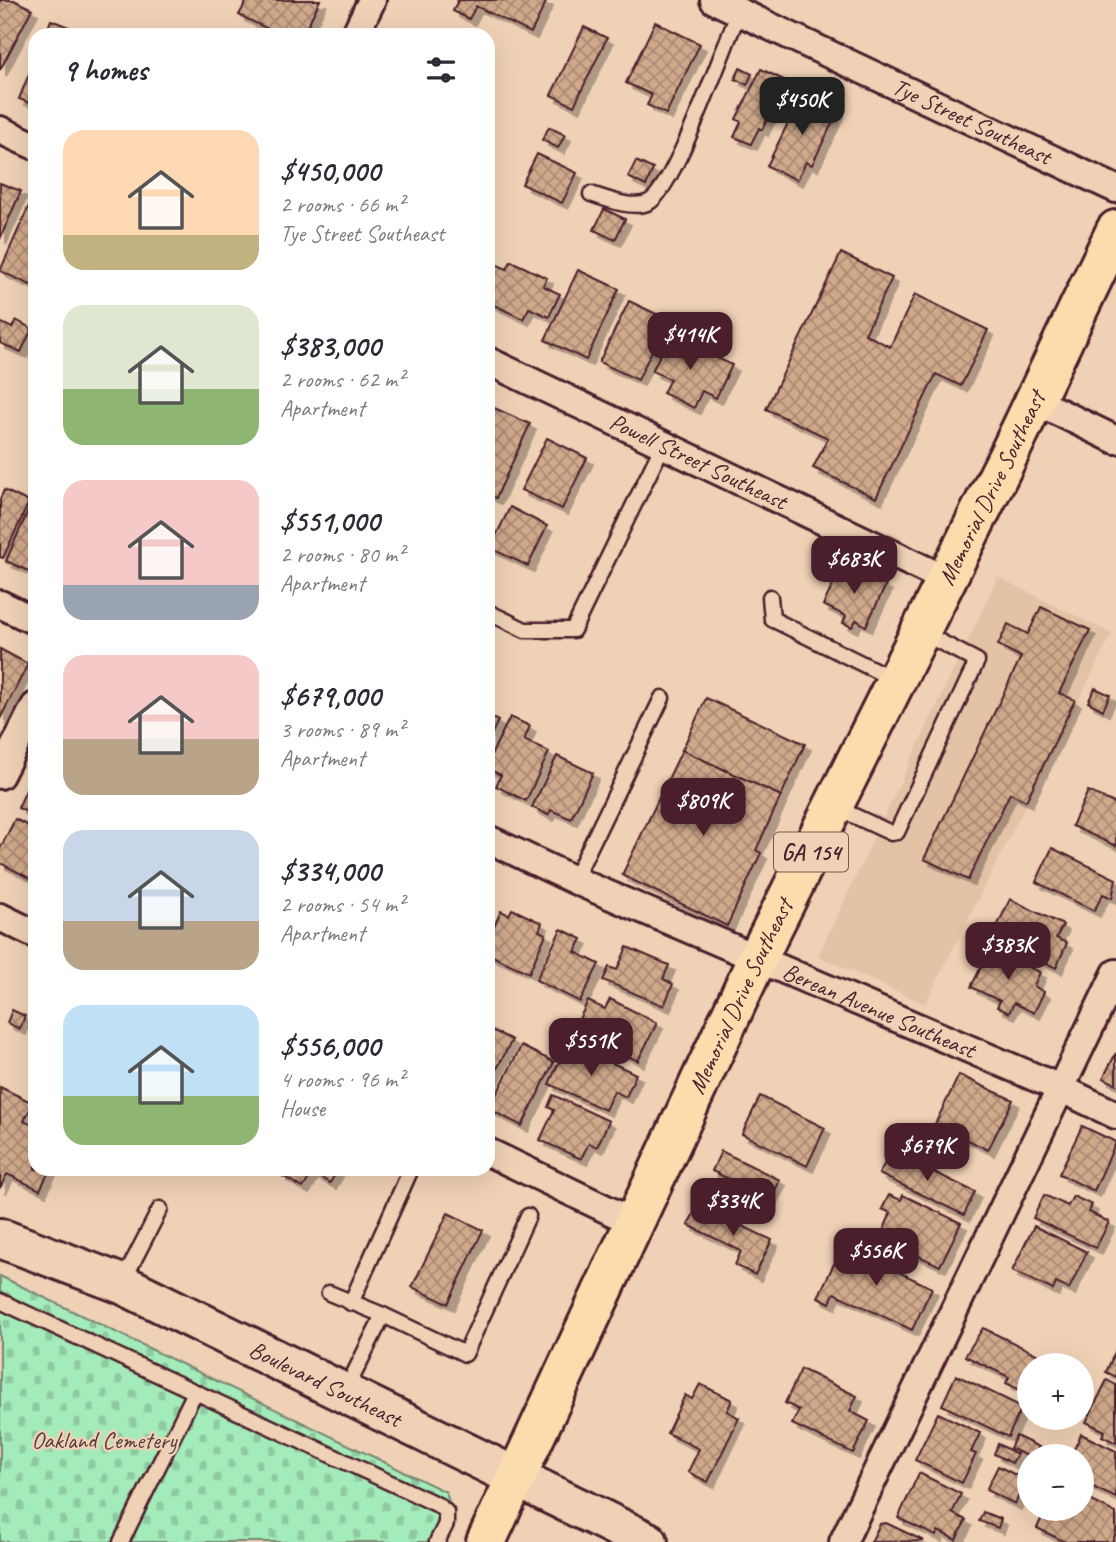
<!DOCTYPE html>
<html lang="en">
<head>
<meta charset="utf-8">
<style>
  body { margin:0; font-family:Caveat,sans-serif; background:#f7f7f7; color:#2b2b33; height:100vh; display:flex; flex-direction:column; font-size:26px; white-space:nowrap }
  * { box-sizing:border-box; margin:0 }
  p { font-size:23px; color:#7c7c81 }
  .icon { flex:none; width:38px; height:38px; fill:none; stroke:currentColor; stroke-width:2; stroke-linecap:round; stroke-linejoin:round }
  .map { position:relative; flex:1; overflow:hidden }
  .side { position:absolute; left:28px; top:28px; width:467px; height:1148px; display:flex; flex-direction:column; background:#fff; border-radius:21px; box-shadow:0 7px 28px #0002 }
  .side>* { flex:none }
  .controls { position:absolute; left:1017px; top:1353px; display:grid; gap:14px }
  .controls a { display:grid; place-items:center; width:77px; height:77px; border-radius:50%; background:#fff; box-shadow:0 7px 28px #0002; font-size:35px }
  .price { position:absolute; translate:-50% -60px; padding:0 16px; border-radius:14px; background:#4a1f2b; color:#fff; font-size:23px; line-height:46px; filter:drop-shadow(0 2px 4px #0008) }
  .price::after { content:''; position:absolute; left:50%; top:42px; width:21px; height:16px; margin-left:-10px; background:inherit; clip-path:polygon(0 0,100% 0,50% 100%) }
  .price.active { background:#222; color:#fff }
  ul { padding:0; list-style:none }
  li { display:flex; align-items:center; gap:21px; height:175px; padding:0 35px }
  li span { display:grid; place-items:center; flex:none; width:196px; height:140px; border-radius:21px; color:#555 }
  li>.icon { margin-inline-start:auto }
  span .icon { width:84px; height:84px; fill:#fffc; stroke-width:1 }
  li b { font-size:30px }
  h2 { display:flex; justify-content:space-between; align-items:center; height:84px; padding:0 35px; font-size:30px }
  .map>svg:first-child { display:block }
  .built { fill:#e3c2a6 }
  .cemetery { fill:url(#cemetery-stones); stroke:#768572; stroke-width:2 }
  .building { fill:url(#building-cross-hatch); stroke:#4a1f2b; stroke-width:2; filter:url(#shadow) }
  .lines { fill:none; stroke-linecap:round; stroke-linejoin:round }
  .lane-casing { stroke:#4a1f2b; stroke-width:19 }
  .street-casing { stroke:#4a1f2b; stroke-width:32 }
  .secondary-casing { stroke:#4a1f2b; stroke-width:44 }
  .primary-casing { stroke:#4a1f2b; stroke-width:44 }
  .lane { stroke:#efd1b5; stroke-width:14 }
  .street { stroke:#efd1b5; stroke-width:26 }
  .secondary { stroke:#efd1b5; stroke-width:38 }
  .primary { stroke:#fcdcac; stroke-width:38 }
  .labels { text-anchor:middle; stroke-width:5; stroke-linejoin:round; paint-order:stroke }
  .shield { fill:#efd1b5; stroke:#7c5454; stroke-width:2 }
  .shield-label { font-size:23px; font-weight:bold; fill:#4a1f2b }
  .street-label { font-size:24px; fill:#4a1f2b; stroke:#efd1b5 }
  .park-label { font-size:24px; fill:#573e40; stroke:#efd1b5 }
</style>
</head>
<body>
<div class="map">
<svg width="1116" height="1542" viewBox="0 0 1116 1542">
  <defs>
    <pattern id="cemetery-stones" width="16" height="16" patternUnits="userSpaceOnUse" patternTransform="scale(1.75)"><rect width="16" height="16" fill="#a3ebb9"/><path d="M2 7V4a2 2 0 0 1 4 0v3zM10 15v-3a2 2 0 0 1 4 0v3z" fill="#8ec99f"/></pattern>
    <pattern id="building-cross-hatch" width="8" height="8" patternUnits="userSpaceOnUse" patternTransform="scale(1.75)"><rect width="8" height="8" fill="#d0a98b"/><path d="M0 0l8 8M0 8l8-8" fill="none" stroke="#ab8972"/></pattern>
    <filter id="shadow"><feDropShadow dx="6" dy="6" stdDeviation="0" flood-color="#0004"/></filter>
  </defs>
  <rect width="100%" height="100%" fill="#efd1b5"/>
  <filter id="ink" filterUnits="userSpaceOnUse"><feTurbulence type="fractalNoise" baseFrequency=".0143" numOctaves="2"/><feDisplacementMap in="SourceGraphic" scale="14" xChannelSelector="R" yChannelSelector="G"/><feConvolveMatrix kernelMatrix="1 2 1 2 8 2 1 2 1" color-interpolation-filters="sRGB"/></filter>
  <g filter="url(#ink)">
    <!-- built -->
    <polygon class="built" points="998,577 1112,634 925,1004 818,956"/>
    <!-- cemetery -->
    <polygon class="cemetery" points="0,1276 446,1492 454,1519 443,1542 0,1542"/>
    <!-- building -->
    <g class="building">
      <polygon points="0,0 14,0 32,9 0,70"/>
      <polygon points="247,0 320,0 303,35 280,35 239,15"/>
      <polygon points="458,0 547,0 531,33 476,6 469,19 453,11"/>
      <polygon points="51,20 89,35 45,35"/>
      <polygon points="655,22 700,44 666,114 647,105 652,95 626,83"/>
      <polygon points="584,27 607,38 574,106 551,95"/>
      <polygon points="35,59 35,105 19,99"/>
      <polygon points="740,68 752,74 747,85 735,79"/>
      <polygon points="761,69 786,81 762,130 759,128 751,144 734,137 741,122 736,119"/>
      <polygon points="802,94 838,111 812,165 806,162 797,180 767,166"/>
      <polygon points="549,127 565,135 558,148 542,140"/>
      <polygon points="537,154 577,173 562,203 522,184"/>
      <polygon points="636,161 653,169 646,186 628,177"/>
      <polygon points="0,183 21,191 0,239"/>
      <polygon points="32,199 35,200 35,287 0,271"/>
      <polygon points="604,209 625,219 615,240 594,230"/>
      <polygon points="841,253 892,278 865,334 890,347 915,294 988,330 961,386 936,374 876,498 813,468 828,438 766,409"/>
      <polygon points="511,261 547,278 543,286 560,294 549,317 529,308 523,319 488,302 488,273 493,263 507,269"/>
      <polygon points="578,270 619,289 586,360 545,340"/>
      <polygon points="629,301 667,319 638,380 599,362"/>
      <polygon points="16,320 32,329 21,352 0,343 0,322 12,328"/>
      <polygon points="670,335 732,365 716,398 702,391 694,408 663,393 670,379 652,371"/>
      <polygon points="492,407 530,424 496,498 488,495 488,416"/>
      <polygon points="547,438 587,458 562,509 521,490"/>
      <polygon points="4,490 29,502 3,558 0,557 0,499"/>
      <polygon points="34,497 35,497 35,574 6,561"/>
      <polygon points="510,507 547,526 528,566 490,548"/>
      <polygon points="843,564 886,585 866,626 856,620 852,627 843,623 846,616 823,605"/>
      <polygon points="1041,607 1090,630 1059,693 1075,700 1026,801 1010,793 968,880 924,859 1021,657 998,645 1008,624 1028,634"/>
      <polygon points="0,649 28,664 0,719"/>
      <polygon points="1095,688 1110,695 1103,710 1088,702"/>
      <polygon points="706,698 805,744 781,796 682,750"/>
      <polygon points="488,716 498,721 488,741"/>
      <polygon points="510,717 530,726 524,740 549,752 526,801 496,786 501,775 488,769 488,761"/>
      <polygon points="682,750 781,796 756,850 761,853 727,926 622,875"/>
      <polygon points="557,756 593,773 571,819 551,810 548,815 532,807"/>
      <polygon points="35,770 35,816 18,808"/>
      <polygon points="1088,791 1116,804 1116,846 1072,826"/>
      <polygon points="15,819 35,829 35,881 0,863 0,849"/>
      <polygon points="1052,848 1116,879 1112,898 1103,894 1094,911 1036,882"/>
      <polygon points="1010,899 1063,925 1056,938 1067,943 1056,968 992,937"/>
      <polygon points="512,909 542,923 539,931 546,934 529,973 488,954 488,939 501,911 509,915"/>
      <polygon points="561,929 582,939 575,952 599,964 580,1002 536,980"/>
      <polygon points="627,947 669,965 663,979 673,984 664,1006 603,980 609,967 617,970"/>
      <polygon points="990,949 1040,972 1034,986 1044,992 1034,1013 1014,1003 1009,1013 997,1007 1000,1001 971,987"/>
      <polygon points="610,999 657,1023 638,1061 574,1029 588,1001 605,1009"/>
      <polygon points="12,1010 25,1016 20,1029 7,1023"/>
      <polygon points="488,1028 512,1040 488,1086"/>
      <polygon points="521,1046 554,1062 522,1126 489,1109"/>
      <polygon points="583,1049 636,1074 626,1097 614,1091 605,1110 549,1084 564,1051 579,1058"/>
      <polygon points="1116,1053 1116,1084 1103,1078"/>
      <polygon points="959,1075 1013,1100 988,1150 935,1124"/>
      <polygon points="0,1087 33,1103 24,1121 35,1126 35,1169 50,1169 40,1190 7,1174 0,1188"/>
      <polygon points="553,1095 609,1121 597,1147 589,1143 581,1159 540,1140 554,1110 548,1107"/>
      <polygon points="760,1096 825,1128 807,1166 742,1134"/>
      <polygon points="1082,1126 1116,1142 1094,1191 1059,1174"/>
      <polygon points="721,1151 780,1180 771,1199 712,1171"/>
      <polygon points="891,1151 975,1192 964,1215 879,1174"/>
      <polygon points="284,1169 338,1169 330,1183 312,1173 303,1188 281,1175"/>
      <polygon points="889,1195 901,1200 903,1195 961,1223 940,1266 880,1238 891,1213 882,1209"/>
      <polygon points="1044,1195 1068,1206 1073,1196 1092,1205 1089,1212 1109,1222 1096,1248 1033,1218"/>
      <polygon points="698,1205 772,1240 755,1275 735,1265 741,1251 688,1225"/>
      <polygon points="448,1213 483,1230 448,1304 412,1287"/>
      <polygon points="1034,1226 1087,1252 1069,1289 1056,1283 1053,1290 1012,1271"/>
      <polygon points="843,1245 932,1288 912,1330 834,1293 830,1303 818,1297"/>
      <polygon points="983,1328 1057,1364 1057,1365 1029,1365 1029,1394 1006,1383 1009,1377 965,1356"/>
      <polygon points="1116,1350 1116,1377 1106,1372"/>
      <polygon points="801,1369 857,1396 850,1411 869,1421 853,1453 792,1424 799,1410 785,1403"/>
      <polygon points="956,1375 1022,1407 1008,1437 942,1405"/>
      <polygon points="1107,1380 1116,1385 1116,1443 1102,1436 1105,1431 1086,1422"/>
      <polygon points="700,1384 732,1400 727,1411 739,1418 708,1482 688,1472 699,1449 667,1433 685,1395 692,1399"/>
      <polygon points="938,1413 980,1433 971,1452 976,1454 962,1483 915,1460"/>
      <polygon points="1081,1434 1116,1451 1116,1498 1082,1482 1082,1456 1071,1456"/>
      <polygon points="1016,1436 1039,1447 1035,1456 1029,1457 1010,1448"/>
      <polygon points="998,1444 1017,1454 1012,1463 994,1454"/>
      <polygon points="998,1466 1026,1480 1015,1504 986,1490"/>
      <polygon points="919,1473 961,1494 952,1513 966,1520 956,1540 938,1531 936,1536 898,1518"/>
      <polygon points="1082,1496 1116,1513 1116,1533 1112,1542 1065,1542 1037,1528 1046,1508 1082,1508"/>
      <polygon points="983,1512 1001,1519 998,1528 979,1521"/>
      <polygon points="886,1523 924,1541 871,1542 880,1524"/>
    </g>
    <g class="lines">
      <!-- lane casing -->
      <g class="lane-casing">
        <g id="lane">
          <path d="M 591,194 C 606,199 634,210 649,202 C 674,189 724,46 739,12"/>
          <polyline points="770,597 772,619 895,680"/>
          <polyline points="488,612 525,630 573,630 663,445"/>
          <polyline points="835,807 891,833 897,832 977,661 923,633"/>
          <polyline points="574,880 662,698"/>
          <polyline points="122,1283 160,1209"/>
          <polyline points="329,1293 383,1315 346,1390"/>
          <polyline points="0,1301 438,1505 446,1512 446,1524 437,1542"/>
          <polyline points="351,1303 411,1169"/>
          <polyline points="383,1315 465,1354 528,1216"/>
          <polyline points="121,1542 195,1392"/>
        </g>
      </g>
      <!-- street casing -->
      <g class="street-casing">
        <g id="street">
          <path id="s1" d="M 714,0 L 1116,189"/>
          <polyline points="355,35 372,0"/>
          <polyline points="0,130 35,146"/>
          <path id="s2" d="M 488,361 L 947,580"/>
          <polyline points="1034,400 1116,440"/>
          <polyline points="0,604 35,621"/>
          <polyline points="0,775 35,706"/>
          <path id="s3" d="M 488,839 L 574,880 L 1060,1088 L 1116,1115"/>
          <polyline points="0,917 35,934"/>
          <polyline points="488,1152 635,1223"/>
          <polyline points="843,1542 1116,973"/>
        </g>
      </g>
      <!-- secondary casing -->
      <g class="secondary-casing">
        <g id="secondary">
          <path id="s4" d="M 0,1238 L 122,1284 L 648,1542"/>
        </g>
      </g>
      <!-- primary casing -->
      <g class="primary-casing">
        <g id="primary">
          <path id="s5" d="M 486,1542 L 757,959 L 1010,452 L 1116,230"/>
        </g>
      </g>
      <!-- lane -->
      <use href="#lane" class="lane"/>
      <!-- street -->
      <use href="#street" class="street"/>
      <!-- secondary -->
      <use href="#secondary" class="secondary"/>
      <!-- primary -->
      <use href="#primary" class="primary"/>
    </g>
  </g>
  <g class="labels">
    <!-- shield labels -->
    <rect class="shield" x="774" y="832.5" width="74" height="39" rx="5"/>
    <g class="shield-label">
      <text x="811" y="860">GA 154</text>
    </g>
    <!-- street labels -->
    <g class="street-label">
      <text dy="8" stroke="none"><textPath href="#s1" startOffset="285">Tye Street Southeast</textPath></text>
      <text dy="8" stroke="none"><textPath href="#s2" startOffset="233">Powell Street Southeast</textPath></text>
      <text dy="8" stroke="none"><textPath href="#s5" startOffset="1169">Memorial Drive Southeast</textPath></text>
      <text dy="8" stroke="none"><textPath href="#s5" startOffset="602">Memorial Drive Southeast</textPath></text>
      <text dy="8" stroke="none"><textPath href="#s3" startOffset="427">Berean Avenue Southeast</textPath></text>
      <text dy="8" stroke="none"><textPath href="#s4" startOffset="357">Boulevard Southeast</textPath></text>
    </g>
    <!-- park labels -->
    <g class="park-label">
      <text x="104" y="1448">Oakland Cemetery</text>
    </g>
  </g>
</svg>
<div class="controls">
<a>+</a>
<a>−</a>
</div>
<b class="price active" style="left:802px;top:137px">$450K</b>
<b class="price" style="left:690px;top:372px">$414K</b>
<b class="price" style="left:854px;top:596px">$683K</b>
<b class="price" style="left:703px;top:838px">$809K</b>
<b class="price" style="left:1008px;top:982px">$383K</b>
<b class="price" style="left:591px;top:1078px">$551K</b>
<b class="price" style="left:927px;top:1183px">$679K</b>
<b class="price" style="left:733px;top:1238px">$334K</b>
<b class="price" style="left:876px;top:1288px">$556K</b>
<section class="side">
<h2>9 homes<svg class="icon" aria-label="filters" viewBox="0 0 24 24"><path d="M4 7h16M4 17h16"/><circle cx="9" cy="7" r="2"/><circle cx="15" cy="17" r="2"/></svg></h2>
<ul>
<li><span style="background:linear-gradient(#ffd9b3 75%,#c2b280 0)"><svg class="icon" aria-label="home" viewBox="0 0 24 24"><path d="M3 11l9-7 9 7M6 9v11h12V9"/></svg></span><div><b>$450,000</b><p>2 rooms · 66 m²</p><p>Tye Street Southeast</p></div></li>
<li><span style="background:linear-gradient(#dfe7d0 60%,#8fb573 0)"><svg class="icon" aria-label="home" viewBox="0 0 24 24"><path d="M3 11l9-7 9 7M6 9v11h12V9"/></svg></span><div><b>$383,000</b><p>2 rooms · 62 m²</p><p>Apartment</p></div></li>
<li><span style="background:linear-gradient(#f6c9c9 75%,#9aa5b1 0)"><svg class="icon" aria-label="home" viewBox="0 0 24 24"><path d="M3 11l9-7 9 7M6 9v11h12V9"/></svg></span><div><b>$551,000</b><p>2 rooms · 80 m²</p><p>Apartment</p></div></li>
<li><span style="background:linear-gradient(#f6c9c9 60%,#b9a48a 0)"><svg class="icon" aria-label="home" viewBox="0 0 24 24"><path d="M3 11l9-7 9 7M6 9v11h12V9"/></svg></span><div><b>$679,000</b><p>3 rooms · 89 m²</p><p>Apartment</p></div></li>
<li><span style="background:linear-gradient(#c9d6e8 65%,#b9a48a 0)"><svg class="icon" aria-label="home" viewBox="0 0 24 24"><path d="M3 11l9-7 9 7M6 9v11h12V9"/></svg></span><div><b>$334,000</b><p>2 rooms · 54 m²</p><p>Apartment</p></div></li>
<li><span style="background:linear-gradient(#bfe0f5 65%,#8fb573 0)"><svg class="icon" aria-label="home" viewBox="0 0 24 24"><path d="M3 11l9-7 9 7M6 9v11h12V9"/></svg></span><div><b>$556,000</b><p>4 rooms · 96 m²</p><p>House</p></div></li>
</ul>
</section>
</div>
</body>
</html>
